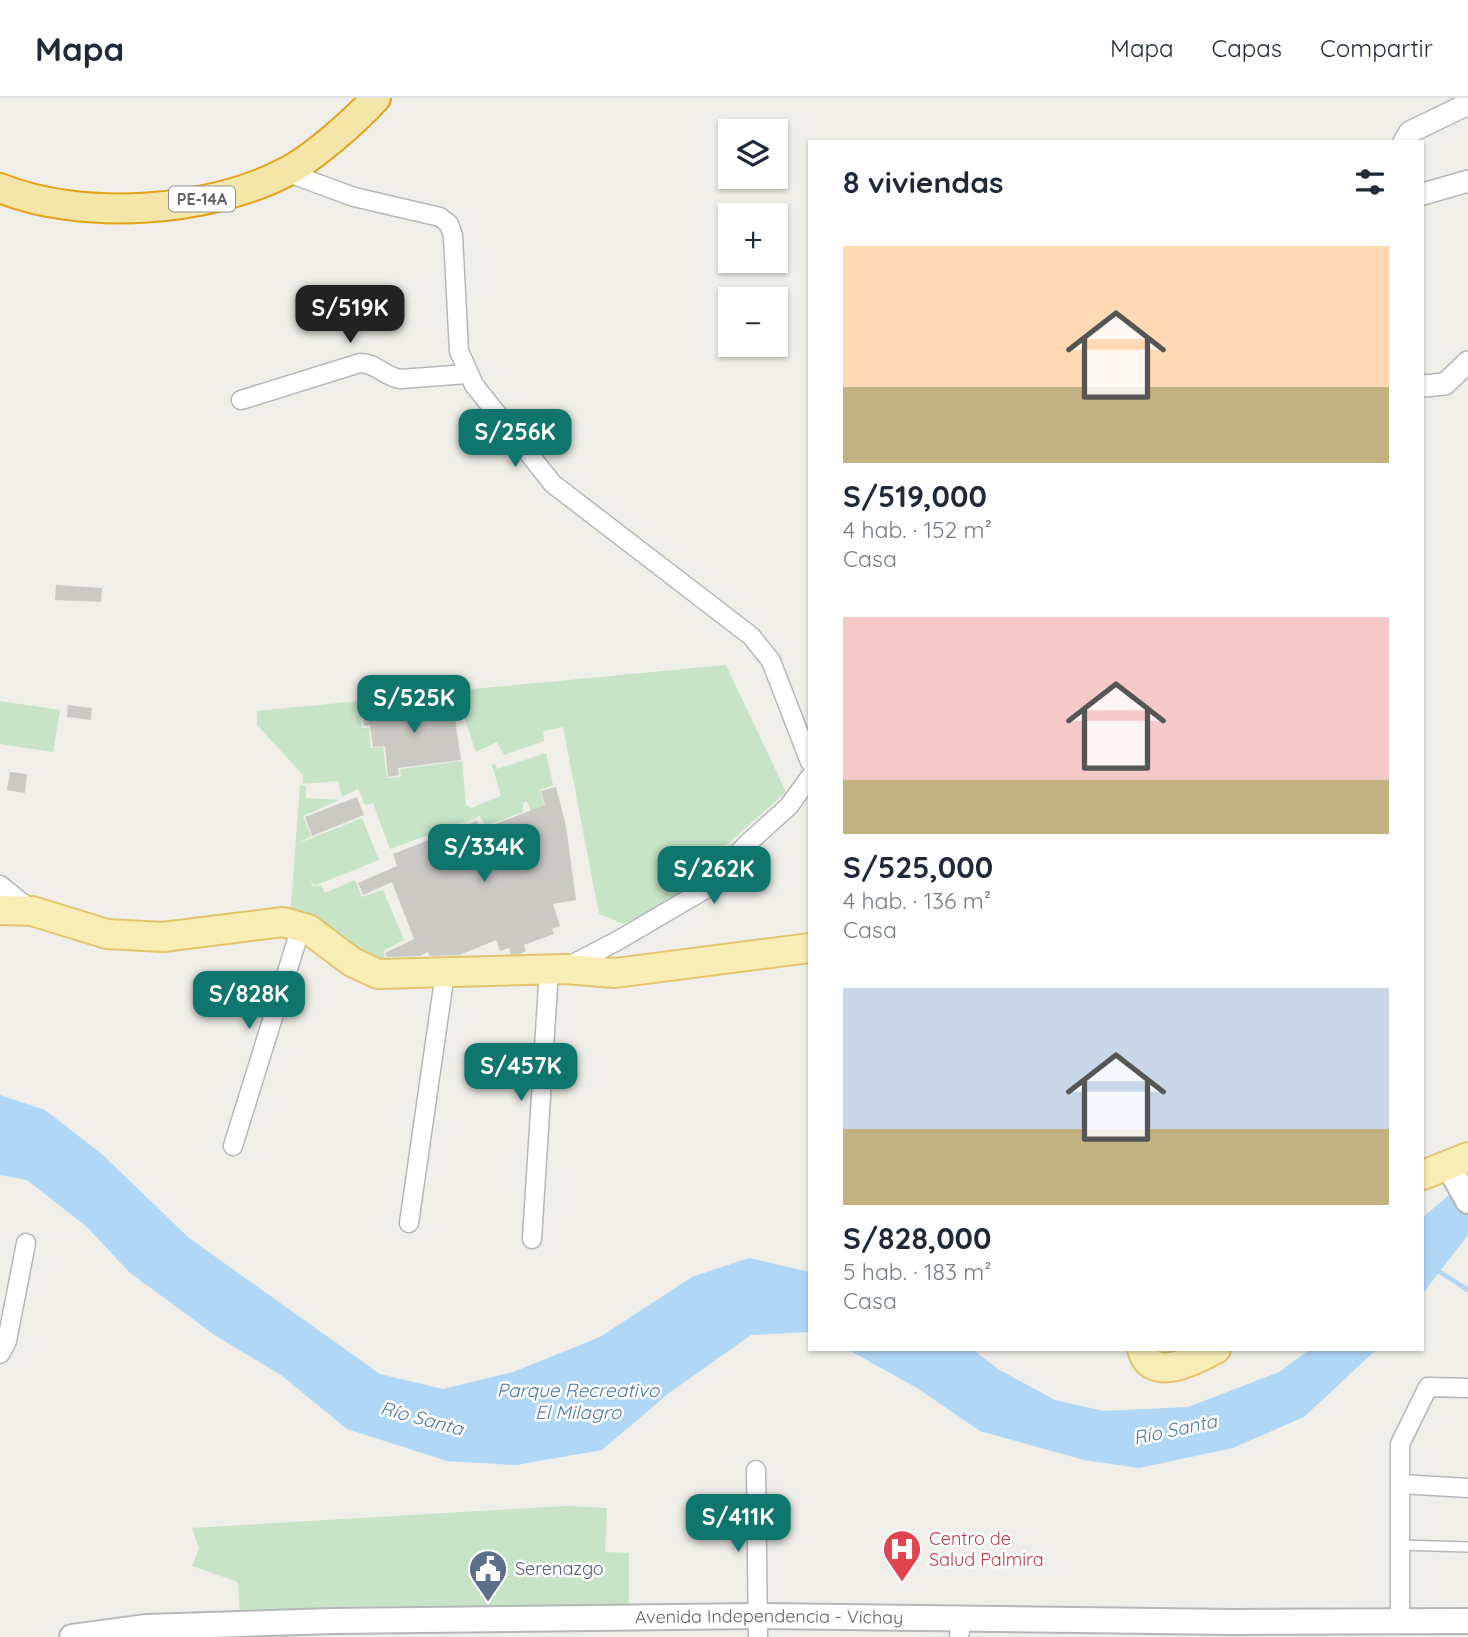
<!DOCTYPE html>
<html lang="es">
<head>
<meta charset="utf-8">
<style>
  body { margin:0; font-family:Quicksand,sans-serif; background:#f2f2f3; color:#1f2937; height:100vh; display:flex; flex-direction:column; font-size:26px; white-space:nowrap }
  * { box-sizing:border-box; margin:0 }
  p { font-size:23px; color:#747a83 }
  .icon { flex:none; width:38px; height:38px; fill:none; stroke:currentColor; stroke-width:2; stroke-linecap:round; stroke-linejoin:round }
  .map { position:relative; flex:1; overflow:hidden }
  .details { position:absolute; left:808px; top:42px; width:616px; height:1211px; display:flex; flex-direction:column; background:#fff; border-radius:0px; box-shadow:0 2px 5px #0004 }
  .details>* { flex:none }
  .fabs { position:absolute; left:718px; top:21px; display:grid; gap:14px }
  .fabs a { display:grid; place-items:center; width:70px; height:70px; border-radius:0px; background:#fff; box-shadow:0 2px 5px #0004; font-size:35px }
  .price { position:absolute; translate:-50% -60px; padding:0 16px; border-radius:14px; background:#0f766e; color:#fff; font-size:23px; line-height:46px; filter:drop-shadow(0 2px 4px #0008) }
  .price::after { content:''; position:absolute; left:50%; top:42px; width:21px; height:16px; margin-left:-10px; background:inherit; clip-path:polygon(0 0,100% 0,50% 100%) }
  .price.current { background:#222; color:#fff }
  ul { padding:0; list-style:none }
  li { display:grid; align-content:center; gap:14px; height:371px; padding:0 35px }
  li span { display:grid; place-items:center; height:217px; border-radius:0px; color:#555 }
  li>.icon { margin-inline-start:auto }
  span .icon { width:126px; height:126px; fill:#fffc; stroke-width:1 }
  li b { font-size:30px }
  h2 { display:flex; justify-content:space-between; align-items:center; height:84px; padding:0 35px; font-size:30px }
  header { display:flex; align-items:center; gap:42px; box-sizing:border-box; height:98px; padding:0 35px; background:#fff; border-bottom:2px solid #e0e1e3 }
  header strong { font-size:33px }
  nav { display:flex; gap:38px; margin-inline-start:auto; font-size:24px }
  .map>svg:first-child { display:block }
  .green { fill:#c7e4c7 }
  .water { fill:#b0d7f6 }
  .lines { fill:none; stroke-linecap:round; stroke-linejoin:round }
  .stream { stroke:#b0d7f6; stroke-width:4.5 }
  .building { fill:#cbc9c4 }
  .service-casing { stroke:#b4b7ba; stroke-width:12 }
  .minor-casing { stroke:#b4b7ba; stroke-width:21 }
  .tertiary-casing { stroke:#b4b7ba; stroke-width:24 }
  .secondary-casing { stroke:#b4b6ba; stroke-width:28 }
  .primary-casing { stroke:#e3c36c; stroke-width:32 }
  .trunk-casing { stroke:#dfa218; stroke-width:32 }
  .service { stroke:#fff; stroke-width:9 }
  .minor { stroke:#fff; stroke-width:18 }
  .tertiary { stroke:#fff; stroke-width:21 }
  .secondary { stroke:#fff; stroke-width:24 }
  .primary { stroke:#f7edb5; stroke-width:28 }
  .trunk { stroke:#f4e5a8; stroke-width:28 }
  .labels { text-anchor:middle; stroke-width:5; stroke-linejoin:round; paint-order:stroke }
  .shield { fill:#fff; stroke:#8f9194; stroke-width:2 }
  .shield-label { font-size:16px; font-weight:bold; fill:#5f6266 }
  .health-label { font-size:18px; fill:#be3a42; stroke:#fff; text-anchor:start }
  .service-label { font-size:18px; fill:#4e5e75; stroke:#fff; text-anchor:start }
  .street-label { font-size:18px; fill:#5f6266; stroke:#fff }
  .water-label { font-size:19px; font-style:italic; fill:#4d78a7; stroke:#fff }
</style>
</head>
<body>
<header>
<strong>Mapa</strong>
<nav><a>Mapa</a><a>Capas</a><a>Compartir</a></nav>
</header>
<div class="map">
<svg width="1468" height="1539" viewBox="0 0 1468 1539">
  <rect width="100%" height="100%" fill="#efeee8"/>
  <!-- green -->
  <g class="green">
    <path d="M 726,567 L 786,694 L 723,750 C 706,793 662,806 624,826 L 599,816 L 563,629 L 543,633 L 544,643 L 504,657 L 497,644 L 476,654 L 463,616 L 462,592 Z"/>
    <polygon points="0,603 60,612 53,654 0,646"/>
    <polygon points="359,603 362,630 369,630 371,650 383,649 387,680 401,679 400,671 462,663 466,707 471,710 501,698 492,667 495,666 497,671 546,655 553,687 540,692 551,731 539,734 527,703 523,705 523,714 485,728 480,718 390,751 373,705 365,707 358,691 342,699 338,683 303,686 303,677 257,627 257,613"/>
    <polygon points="300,687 306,688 306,700 339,702 303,718 311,738 297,746 362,720 379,762 314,788 310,780 313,789 321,787 325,795 355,782 362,799 383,792 404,842 383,853 390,871 290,819"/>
    <polygon points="565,1408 607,1410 605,1454 629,1455 629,1510 240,1516 238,1484 192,1468 199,1450 192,1430"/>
  </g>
  <!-- water -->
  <g class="water">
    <polygon points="0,997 45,1012 103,1057 189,1140 380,1276 443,1291 513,1274 600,1239 692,1179 749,1160 810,1174 810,1234 751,1237 669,1295 602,1352 516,1367 447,1363 347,1331 281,1277 216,1238 129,1174 87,1129 27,1082 0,1077"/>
    <polygon points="1468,1081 1468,1137 1423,1195 1423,1119"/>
    <polygon points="847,1251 972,1251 998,1271 1055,1302 1104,1313 1188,1309 1279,1274 1310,1251 1377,1251 1304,1319 1233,1350 1139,1370 1084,1362 980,1333 917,1290"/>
  </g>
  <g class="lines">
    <!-- stream -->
    <polyline class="stream" points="1437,1172 1468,1192"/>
  </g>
  <!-- building -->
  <g class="building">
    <polygon points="56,487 102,490 101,504 55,502"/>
    <polygon points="391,604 393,614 453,606 461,662 398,670 399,677 388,679 385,648 373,649 370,627 364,628 362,608"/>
    <polygon points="68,607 92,610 91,622 67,619"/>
    <polygon points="10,674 27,676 25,695 7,692"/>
    <polygon points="556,689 566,728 576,802 553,806 560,828 552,831 554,836 524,847 526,853 520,856 511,856 509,850 500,853 496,842 460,857 430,858 428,854 420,858 387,859 385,855 414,841 392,784 363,797 358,785 397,768 393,756 477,723 480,732 545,707 541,693"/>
    <polygon points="357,699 364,717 312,738 305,719"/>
  </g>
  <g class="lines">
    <!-- service casing -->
    <g class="service-casing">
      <polyline id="service" points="1400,1447 1468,1449"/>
    </g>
    <!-- minor casing -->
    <g class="minor-casing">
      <g id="minor">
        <polyline points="286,74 354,99 440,119 449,126 453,138 459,253 474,287 553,386 751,538 771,563 810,664"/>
        <path d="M 241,302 L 360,265 C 377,265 384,279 401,281 L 467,276"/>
        <polyline points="0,787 32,813"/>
        <polyline points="567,869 617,843 704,792 748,745 789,708 810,679"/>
        <polyline points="233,1048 301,829"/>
        <polyline points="409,1125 445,875"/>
        <polyline points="532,1141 549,871"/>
        <polyline points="0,1256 7,1243 26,1145"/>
        <polyline points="756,1372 758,1539"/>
        <polyline points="1400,1386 1468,1390"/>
        <polyline points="1400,1523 1400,1346 1428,1289 1468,1290"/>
        <polyline points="959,1539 962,1521"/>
      </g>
    </g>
    <!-- tertiary casing -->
    <g class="tertiary-casing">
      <g id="tertiary">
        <polyline points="1404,44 1410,34 1468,6"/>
        <polyline points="1423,96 1468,83"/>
        <polyline points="1423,288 1445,286 1468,264"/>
      </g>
    </g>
    <!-- secondary casing -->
    <g class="secondary-casing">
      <g id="secondary">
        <polyline points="1449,1069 1468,1103"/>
        <path id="s1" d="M 72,1539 L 146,1529 L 333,1523 L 758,1518 L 1234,1524 L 1468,1523"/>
      </g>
    </g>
    <!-- primary casing -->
    <g class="primary-casing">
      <g id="primary">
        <polyline points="0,812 32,813 107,836 163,839 283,824 308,831 352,864 378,876 564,871 615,875 810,850"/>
        <polyline points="1423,1077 1468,1059"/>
        <path d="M 1142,1251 C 1151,1287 1197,1261 1216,1251"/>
      </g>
    </g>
    <!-- trunk casing -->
    <g class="trunk-casing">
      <path id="trunk" d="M 0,90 C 81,123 208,115 286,74 C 313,60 355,23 376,0"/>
    </g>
    <!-- service -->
    <use href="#service" class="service"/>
    <!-- minor -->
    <use href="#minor" class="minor"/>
    <!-- tertiary -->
    <use href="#tertiary" class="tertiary"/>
    <!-- secondary -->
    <use href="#secondary" class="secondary"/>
    <!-- primary -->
    <use href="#primary" class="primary"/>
    <!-- trunk -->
    <use href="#trunk" class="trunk"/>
  </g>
  <!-- icons -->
  <defs>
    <g id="hospital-pin" transform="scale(2.0125)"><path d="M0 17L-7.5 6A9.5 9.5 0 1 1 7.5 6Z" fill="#e0444e" stroke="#fff"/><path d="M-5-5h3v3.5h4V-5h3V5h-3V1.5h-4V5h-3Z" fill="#fff"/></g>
    <g id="civic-pin" transform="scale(2.0125)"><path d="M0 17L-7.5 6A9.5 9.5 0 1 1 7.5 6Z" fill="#5c6f8a" stroke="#fff"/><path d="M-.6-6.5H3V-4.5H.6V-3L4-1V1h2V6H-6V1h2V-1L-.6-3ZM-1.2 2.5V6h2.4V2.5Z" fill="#fff"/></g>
  </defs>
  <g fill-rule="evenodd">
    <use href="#hospital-pin" x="902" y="1451"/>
    <use href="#civic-pin" x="488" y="1471"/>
  </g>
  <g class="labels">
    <!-- shield labels -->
    <rect class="shield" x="169" y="88.5" width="66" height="25" rx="5"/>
    <g class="shield-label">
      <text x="202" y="107">PE-14A</text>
    </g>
    <!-- health labels -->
    <g class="health-label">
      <text x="929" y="1447">Centro de<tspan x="929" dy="21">Salud Palmira</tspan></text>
    </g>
    <!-- service labels -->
    <g class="service-label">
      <text x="515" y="1477">Serenazgo</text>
    </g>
    <!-- street labels -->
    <g class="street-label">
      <text dy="6" stroke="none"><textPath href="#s1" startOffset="698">Avenida Independencia - Vichay</textPath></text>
    </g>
    <!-- water labels -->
    <g class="water-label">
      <text x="578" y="1299">Parque Recreativo<tspan x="578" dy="22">El Milagro</tspan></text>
      <text transform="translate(422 1320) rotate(15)" y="7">Río Santa</text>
      <text transform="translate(1175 1331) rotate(-12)" y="7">Río Santa</text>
    </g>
  </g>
</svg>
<div class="fabs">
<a><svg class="icon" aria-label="layers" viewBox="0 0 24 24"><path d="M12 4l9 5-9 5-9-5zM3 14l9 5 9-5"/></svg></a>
<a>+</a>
<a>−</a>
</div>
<b class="price current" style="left:350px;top:247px">S/519K</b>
<b class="price" style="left:515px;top:371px">S/256K</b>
<b class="price" style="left:414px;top:637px">S/525K</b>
<b class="price" style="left:484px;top:786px">S/334K</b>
<b class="price" style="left:714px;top:808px">S/262K</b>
<b class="price" style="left:249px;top:933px">S/828K</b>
<b class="price" style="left:521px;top:1005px">S/457K</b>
<b class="price" style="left:738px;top:1456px">S/411K</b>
<section class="details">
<h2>8 viviendas<svg class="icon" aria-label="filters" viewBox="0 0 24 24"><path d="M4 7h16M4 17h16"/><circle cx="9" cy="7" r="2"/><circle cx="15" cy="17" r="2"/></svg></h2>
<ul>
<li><span style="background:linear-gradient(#ffd9b3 65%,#c2b280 0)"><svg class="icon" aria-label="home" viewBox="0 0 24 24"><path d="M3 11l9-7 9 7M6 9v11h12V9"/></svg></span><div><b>S/519,000</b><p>4 hab. · 152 m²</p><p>Casa</p></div></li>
<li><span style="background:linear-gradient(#f6c9c9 75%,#c2b280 0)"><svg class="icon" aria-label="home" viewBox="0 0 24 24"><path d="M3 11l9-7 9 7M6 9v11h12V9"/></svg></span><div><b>S/525,000</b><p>4 hab. · 136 m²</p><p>Casa</p></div></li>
<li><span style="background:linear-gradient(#c9d6e8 65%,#c2b280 0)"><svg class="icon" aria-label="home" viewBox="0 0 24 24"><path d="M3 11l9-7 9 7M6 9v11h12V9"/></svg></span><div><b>S/828,000</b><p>5 hab. · 183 m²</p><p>Casa</p></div></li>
</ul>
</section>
</div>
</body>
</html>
